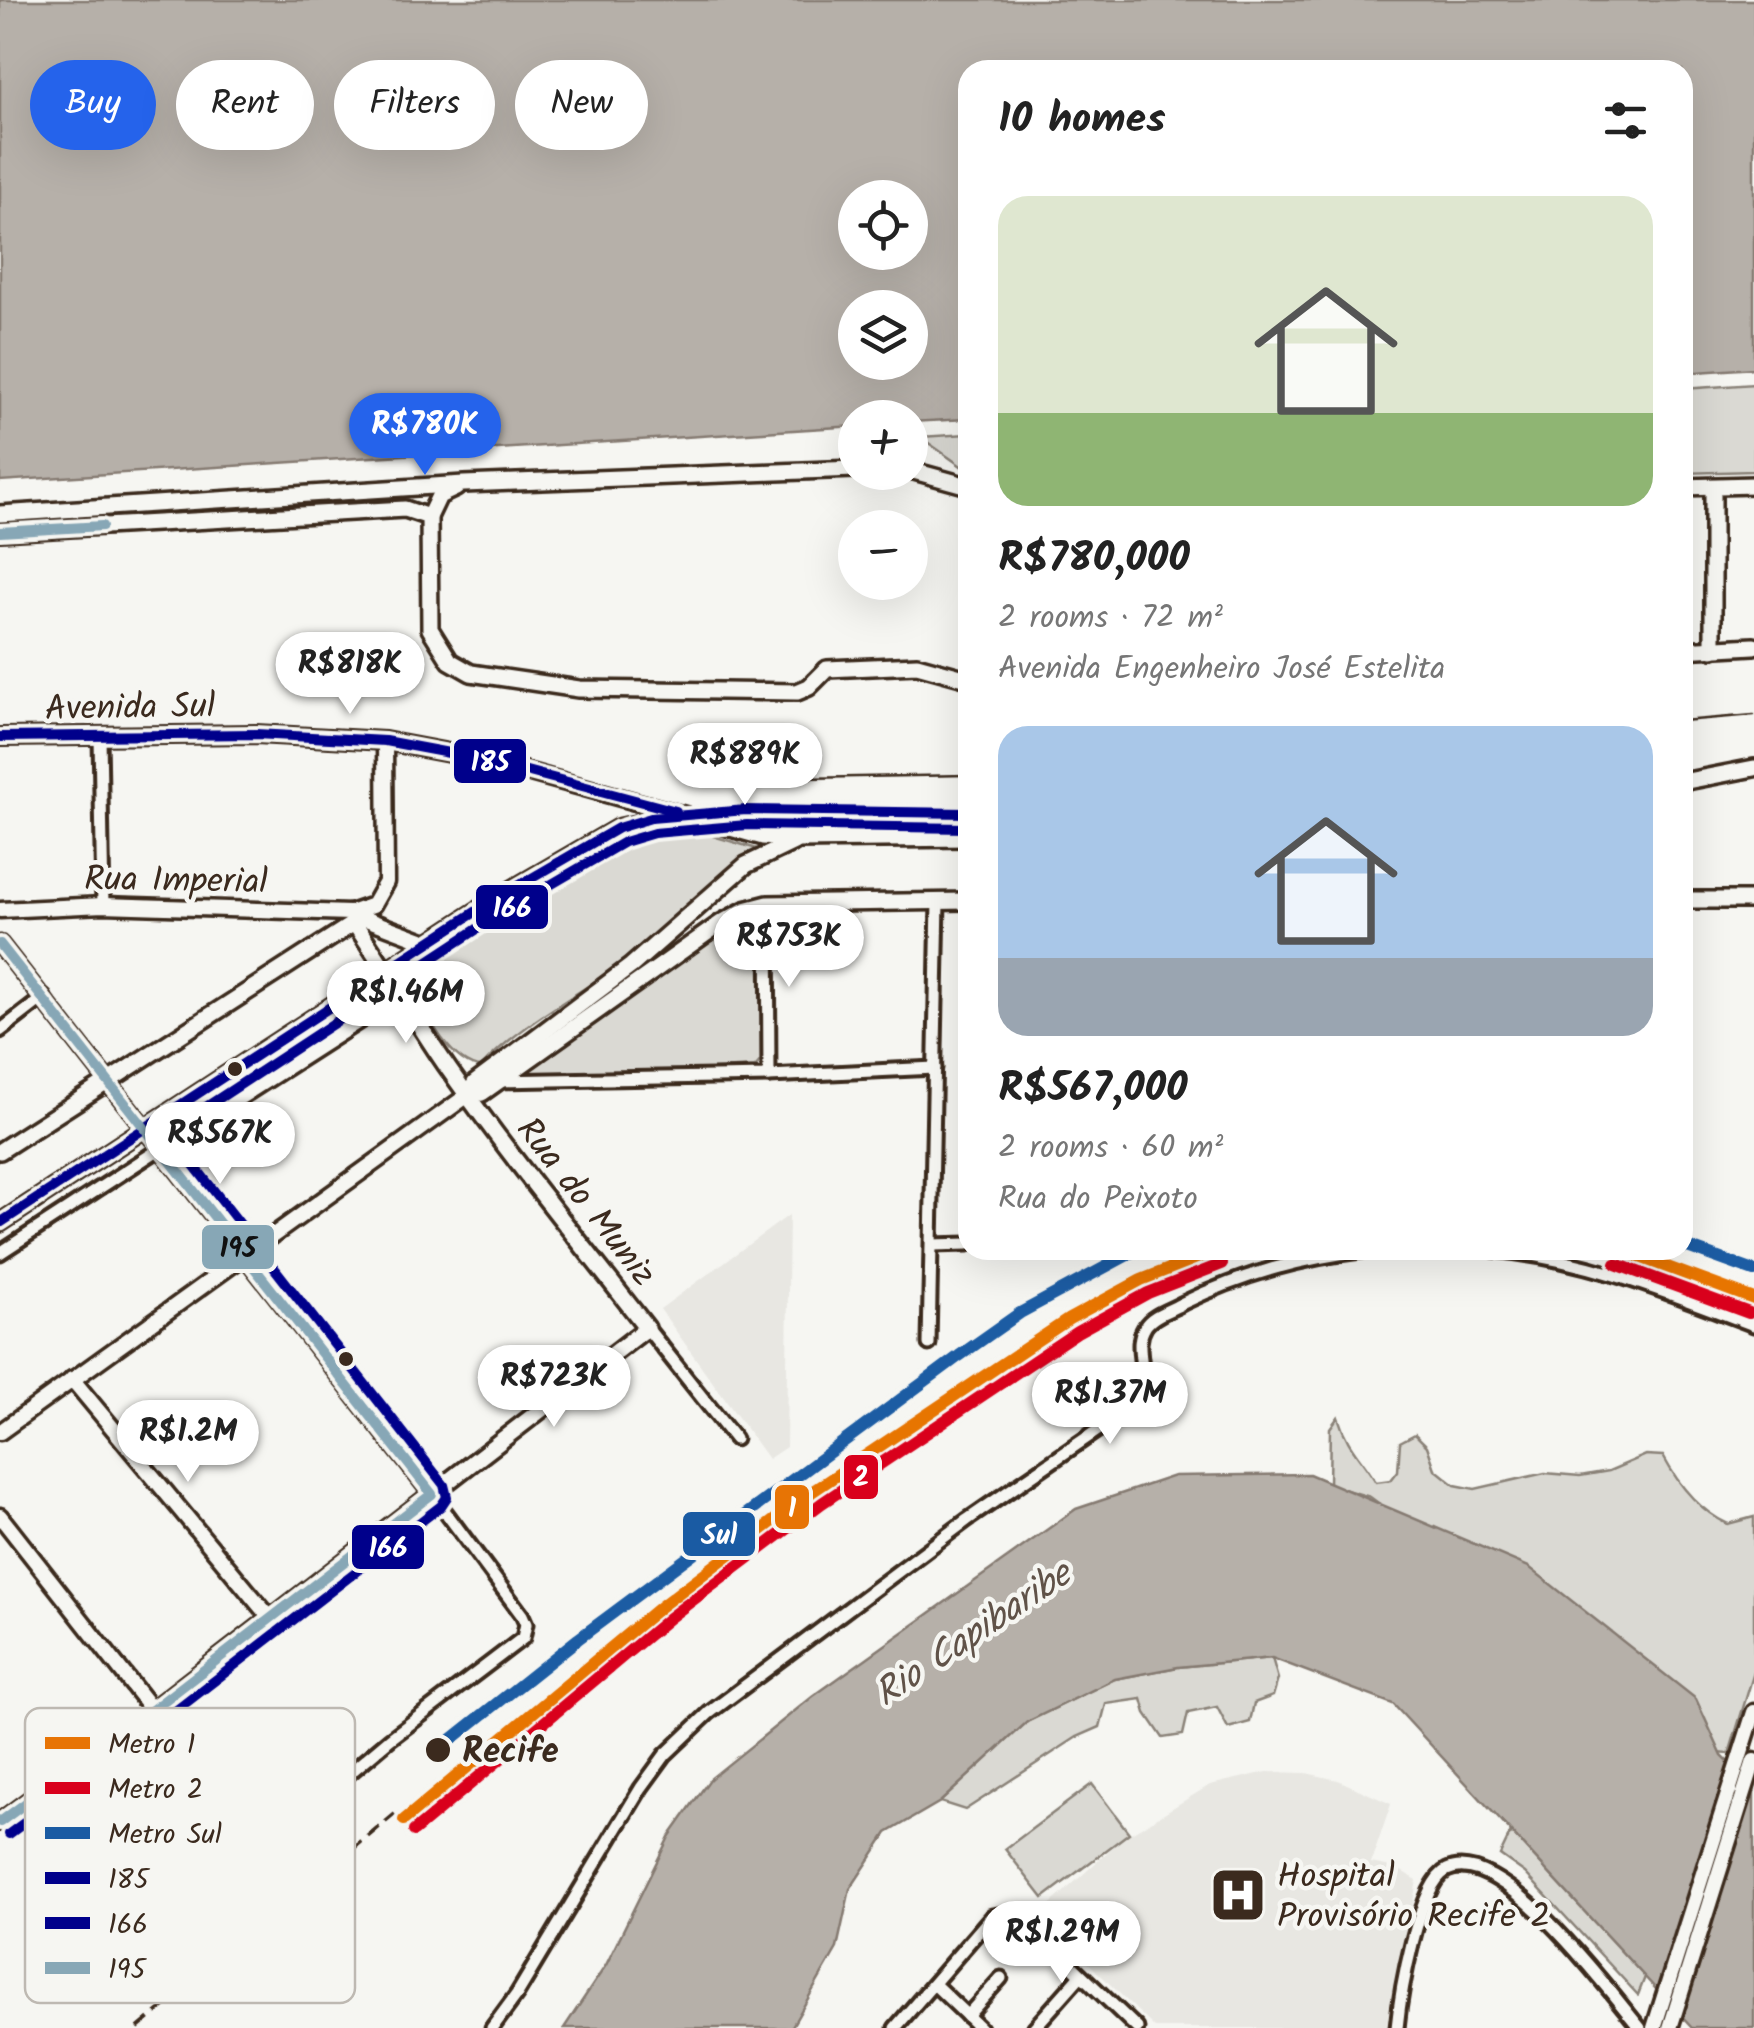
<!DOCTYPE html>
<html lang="en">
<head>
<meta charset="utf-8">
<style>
  body { margin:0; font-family:Kalam,sans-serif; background:#f6f6f6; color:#222; height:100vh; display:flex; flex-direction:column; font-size:38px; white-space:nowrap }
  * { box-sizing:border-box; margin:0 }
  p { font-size:32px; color:#767676 }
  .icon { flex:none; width:55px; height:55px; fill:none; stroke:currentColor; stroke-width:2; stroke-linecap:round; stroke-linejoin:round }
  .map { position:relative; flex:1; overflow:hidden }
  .drawer { position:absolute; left:958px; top:60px; width:735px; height:1200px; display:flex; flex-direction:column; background:#fff; border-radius:30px; box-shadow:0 10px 40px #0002 }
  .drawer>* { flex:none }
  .top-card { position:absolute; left:30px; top:60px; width:778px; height:90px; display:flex; gap:20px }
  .fabs { position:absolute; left:838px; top:180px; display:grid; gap:20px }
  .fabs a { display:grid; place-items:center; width:90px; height:90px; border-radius:50%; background:#fff; box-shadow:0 10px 40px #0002; font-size:50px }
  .price { position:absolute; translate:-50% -85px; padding:0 22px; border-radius:35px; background:#fff; color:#222; font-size:32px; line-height:65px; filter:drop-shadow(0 2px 5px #0008) }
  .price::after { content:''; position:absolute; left:50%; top:60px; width:30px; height:22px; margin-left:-15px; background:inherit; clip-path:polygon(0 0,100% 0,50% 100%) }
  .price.active { background:#2563eb; color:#fff }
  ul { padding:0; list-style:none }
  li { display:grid; align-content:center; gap:20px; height:530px; padding:0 40px }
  li span { display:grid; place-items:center; height:310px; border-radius:30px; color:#555 }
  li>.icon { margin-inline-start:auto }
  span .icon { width:180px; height:180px; fill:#fffc; stroke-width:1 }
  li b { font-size:42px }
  h2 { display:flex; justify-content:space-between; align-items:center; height:120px; padding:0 40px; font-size:42px }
  .tag { padding:0 35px; border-radius:45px; background:#fff; box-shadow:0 10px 40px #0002; font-size:35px; line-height:90px }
  .tag.active { background:#2563eb; color:#fff }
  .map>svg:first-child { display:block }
  .built { fill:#e8e7e2 }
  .green { fill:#dad9d3; stroke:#8a8278; stroke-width:2.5 }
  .water { fill:#b6b0a9; stroke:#857a71; stroke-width:2.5; fill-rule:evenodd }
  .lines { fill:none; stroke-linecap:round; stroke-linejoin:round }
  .minor-casing { stroke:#3b2a1e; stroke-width:19 }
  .tertiary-casing { stroke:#3b2a1e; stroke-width:21 }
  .secondary-casing { stroke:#3b2a1e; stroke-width:22 }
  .minor { stroke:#f6f6f2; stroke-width:11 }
  .tertiary { stroke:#f6f6f2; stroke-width:14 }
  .secondary { stroke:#f6f6f2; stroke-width:15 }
  .tram { stroke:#3b2a1e; stroke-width:2.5 }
  .rail { stroke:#3b2a1e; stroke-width:4; stroke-dasharray:15 8; stroke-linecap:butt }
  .bus-1-casing { stroke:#f6f6f2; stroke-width:18 }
  .bus-2-casing { stroke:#f6f6f2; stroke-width:18 }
  .bus-3-casing { stroke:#f6f6f2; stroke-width:18 }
  .bus-1 { stroke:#00008b; stroke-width:10 }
  .bus-2 { stroke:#00008b; stroke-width:10 }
  .bus-3 { stroke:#87a7b6; stroke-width:10 }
  .metro-1-casing { stroke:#f6f6f2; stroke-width:20 }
  .metro-2-casing { stroke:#f6f6f2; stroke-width:20 }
  .metro-3-casing { stroke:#f6f6f2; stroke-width:20 }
  .metro-1 { stroke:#e77405; stroke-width:12 }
  .metro-2 { stroke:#d9001c; stroke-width:12 }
  .metro-3 { stroke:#1a5ba3; stroke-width:12 }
  .bus-dot { fill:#3b2a1e; stroke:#f6f6f2; stroke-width:4 }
  .labels { text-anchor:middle; stroke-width:9; stroke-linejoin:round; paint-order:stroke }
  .street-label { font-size:35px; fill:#3b2a1e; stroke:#f6f6f2 }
  .stop-label { font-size:35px; font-weight:bold; fill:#3b2a1e; stroke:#f6f6f2; text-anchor:start }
  .poi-label { font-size:35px; fill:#3b2a1e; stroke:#f6f6f2; text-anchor:start }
  .water-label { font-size:38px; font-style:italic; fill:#605248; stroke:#f6f6f2 }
  .key { fill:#f6f6f2; stroke:#beb9b2; stroke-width:2.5 }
  .key-label { font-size:28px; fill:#3b2a1e }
  .line-badge { stroke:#f6f6f2; stroke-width:4 }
  .badge-label { font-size:28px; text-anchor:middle; font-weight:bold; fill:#fff }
  .pale-badge-label { font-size:28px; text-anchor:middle; font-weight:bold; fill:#111 }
</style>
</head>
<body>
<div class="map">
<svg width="1754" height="2028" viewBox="0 0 1754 2028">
  <rect width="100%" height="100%" fill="#f6f6f2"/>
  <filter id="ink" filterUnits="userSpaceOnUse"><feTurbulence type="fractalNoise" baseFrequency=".01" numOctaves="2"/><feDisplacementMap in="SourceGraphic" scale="20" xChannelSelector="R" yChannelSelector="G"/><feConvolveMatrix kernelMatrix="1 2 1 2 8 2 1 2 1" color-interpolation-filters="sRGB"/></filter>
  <g filter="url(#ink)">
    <!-- built -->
    <g class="built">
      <polygon points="789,1215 786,1447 768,1459 660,1309"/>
      <polygon points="1267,1772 1306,1773 1338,1780 1391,1804 1371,1863 1396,1868 1417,1880 1391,2028 1155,2028 1074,1949 1044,1910 1123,1838 1210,1785"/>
    </g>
    <!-- green -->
    <g class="green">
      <polygon points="1754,384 1754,471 1683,473 1683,389"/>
      <polygon points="967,434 967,470 920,437"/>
      <path d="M 679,826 L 757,849 C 716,875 686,914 648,945 C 594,987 527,1017 481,1067 C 448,1065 420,1002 405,975 C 490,919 578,844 679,826 Z"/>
      <polygon points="750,923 758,927 763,939 763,1050 762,1059 755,1067 532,1079 525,1073 527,1068 726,929"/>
      <path d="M 1338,1417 C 1347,1447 1360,1456 1376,1482 L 1391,1480 L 1398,1471 L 1400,1442 L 1415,1434 L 1427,1446 L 1435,1469 L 1455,1485 L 1475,1489 L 1545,1473 L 1580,1476 L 1609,1471 L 1646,1455 L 1663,1456 C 1678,1484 1698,1510 1728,1524 L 1754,1517 L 1754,1672 L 1729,1754 L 1717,1753 L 1370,1497 L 1329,1485 L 1330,1428 Z"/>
      <polygon points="1272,1658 1278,1679 1273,1696 1254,1703 1250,1722 1228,1728 1217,1707 1188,1713 1183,1735 1163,1738 1146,1713 1142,1699 1106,1704 1100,1727 1077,1737 965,1810 940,1802 1027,1722 1115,1679 1178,1667"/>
      <polygon points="1092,1784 1129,1833 1043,1898 1005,1849"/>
      <polygon points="1511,1832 1645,1977 1638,1995 1525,1873 1500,1855"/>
    </g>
    <!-- water -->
    <g class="water">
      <path d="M 0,0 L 1754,0 L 1754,368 L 1683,373 L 1682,70 L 968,70 L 967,419 L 910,422 L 910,418 L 855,418 L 855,426 L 0,481 ZM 855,198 L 910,198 L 910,252 L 855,252 ZM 855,308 L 910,308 L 910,362 L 855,362 Z"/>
      <polygon points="1309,1474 1529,1567 1696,1699 1722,1756 1754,1788 1754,2028 1692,2028 1393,1704 1272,1658 1178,1667 1115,1679 1027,1722 940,1802 887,1833 850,1889 837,1948 791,2028 564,2028 606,1965 669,1837 710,1779 812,1697 1076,1509 1174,1476"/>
    </g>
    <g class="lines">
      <!-- minor casing -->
      <g class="minor-casing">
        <g id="minor">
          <polyline points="100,737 103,905"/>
          <polyline points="768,904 769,1076"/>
          <polyline points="0,1031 44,997"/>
          <polyline points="496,1081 769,1076 935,1068"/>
          <polyline points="932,1245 968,1244"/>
          <path d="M 1493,1250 C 1588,1259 1666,1292 1754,1325"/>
          <polyline points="0,1253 161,1148"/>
          <polyline points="647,1328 735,1439"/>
          <polyline points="929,1344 938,901"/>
          <polyline points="152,1710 156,1732 174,1752 256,1825 279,1827 300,1815 390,1739 523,1638 526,1624 522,1615 432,1494"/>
          <polyline points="934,1984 980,2028"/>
          <polyline points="967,2016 1001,1978"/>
          <path d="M 492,2028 L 517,1994 L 641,1788 L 665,1755 L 709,1713 L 967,1520 L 1130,1408 C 1156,1376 1130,1351 1145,1327 C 1152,1315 1171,1310 1183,1303 C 1243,1274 1301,1258 1368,1250"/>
          <polyline points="895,2028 992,1916 1010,1913 1021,1917 1137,2028"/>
          <polyline points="1034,2028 1081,1975"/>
          <path d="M 1397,2028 C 1400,1997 1418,1884 1447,1870 C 1501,1844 1609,1991 1640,2028"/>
        </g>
      </g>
      <!-- tertiary casing -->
      <g class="tertiary-casing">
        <g id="tertiary">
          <polyline points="0,910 103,905 350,913 430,943"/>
          <polyline points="350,913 373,905 386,882 385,741"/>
          <polyline points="0,944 432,1494"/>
          <polyline points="161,1148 399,995"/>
          <polyline points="72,1379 270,1618"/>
          <polyline points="0,1432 468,1095"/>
          <polyline points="0,1516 152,1710"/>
          <polyline points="1654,2028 1754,1712"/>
          <polyline points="1670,2028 1754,1761"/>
        </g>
      </g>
      <!-- secondary casing -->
      <g class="secondary-casing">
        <g id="secondary">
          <polyline points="910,470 968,486"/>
          <polyline points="1682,487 1754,485"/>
          <polyline points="0,514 464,484 855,469"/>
          <polyline points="429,517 439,496 456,488"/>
          <polyline points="0,532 405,509 429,517 430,629 450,661 471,673 579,689 797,692 809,687 827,669 917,665 968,679"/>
          <polyline points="1713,649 1713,487"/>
          <polyline points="1682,650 1754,646"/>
          <polyline points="0,737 256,734 385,741 481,759 763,837 798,840 968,838"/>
          <polyline points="1682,782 1754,768"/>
          <polyline points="1682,900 1754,900"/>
          <polyline points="468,1095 482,1093 721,923 745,910 768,904 968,901"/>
          <polyline points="468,1095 475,1083 631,966 746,865 794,842"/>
          <path d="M 0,1151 L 354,923 C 388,971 416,1023 450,1071 C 512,1159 581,1243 647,1328 L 152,1710 L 0,1822"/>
          <polyline points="0,1223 489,903 618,828 677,815"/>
        </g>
      </g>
      <!-- minor -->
      <use href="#minor" class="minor"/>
      <!-- tertiary -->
      <use href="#tertiary" class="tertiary"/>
      <!-- secondary -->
      <use href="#secondary" class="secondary"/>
      <!-- tram -->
      <g class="tram">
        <polyline points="1682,721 1754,715"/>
        <polyline points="703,769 802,778 968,775"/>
      </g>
      <!-- rail -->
      <polyline class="rail" points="138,2028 395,1814"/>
      <!-- bus-1 casing -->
      <g class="bus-1-casing">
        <g id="bus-1">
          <polyline points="0,737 256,734 385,741 481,759 676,811"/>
          <polyline points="0,1223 489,903 618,828 651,818 746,810 968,813"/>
        </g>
      </g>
      <!-- bus-2 casing -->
      <g class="bus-2-casing">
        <polyline id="bus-2" points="9,1834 161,1722 441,1506 447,1497 444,1485 168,1132 497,916 624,842 654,833 747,825 968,828"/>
      </g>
      <!-- bus-3 casing -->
      <g class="bus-3-casing">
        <g id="bus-3">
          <polyline points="0,532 102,526"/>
          <polyline points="0,944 432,1494 152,1710 0,1822"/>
        </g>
      </g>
      <!-- bus-1 -->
      <use href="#bus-1" class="bus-1"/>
      <!-- bus-2 -->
      <use href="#bus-2" class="bus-2"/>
      <!-- bus-3 -->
      <use href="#bus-3" class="bus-3"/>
      <!-- metro-1 casing -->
      <g class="metro-1-casing">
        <g id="metro-1">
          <polyline points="1621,1250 1754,1299"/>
          <polyline points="404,1820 660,1607 813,1491 1069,1319 1141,1280 1217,1250"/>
        </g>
      </g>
      <!-- metro-2 casing -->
      <g class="metro-2-casing">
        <g id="metro-2">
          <polyline points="1616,1264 1749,1313"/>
          <polyline points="414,1831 669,1618 822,1503 1077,1332 1148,1293 1222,1264"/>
        </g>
      </g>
      <!-- metro-3 casing -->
      <g class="metro-3-casing">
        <g id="metro-3">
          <polyline points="1682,1245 1754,1271"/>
          <polyline points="437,1751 578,1639 959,1356 1020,1313 1137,1250"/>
        </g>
      </g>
      <!-- metro-1 -->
      <use href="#metro-1" class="metro-1"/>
      <!-- metro-2 -->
      <use href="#metro-2" class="metro-2"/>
      <!-- metro-3 -->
      <use href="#metro-3" class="metro-3"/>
    </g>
  </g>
  <!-- icons -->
  <defs>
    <g id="hospital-square" transform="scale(2.875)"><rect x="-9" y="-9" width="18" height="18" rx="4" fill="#3b2a1e" stroke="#f6f6f2"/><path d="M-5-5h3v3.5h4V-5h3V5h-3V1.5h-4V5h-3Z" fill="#fff"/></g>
  </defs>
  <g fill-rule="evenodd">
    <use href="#hospital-square" x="1238" y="1895"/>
  </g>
  <!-- markers -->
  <g class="bus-dot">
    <circle cx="235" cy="1069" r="9"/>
    <circle cx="346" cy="1359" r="9"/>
    <circle cx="438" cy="1750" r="14"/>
  </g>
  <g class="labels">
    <!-- street labels -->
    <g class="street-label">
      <text transform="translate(130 706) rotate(-1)" y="12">Avenida Sul</text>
      <text transform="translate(176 879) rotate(1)" y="12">Rua Imperial</text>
      <text transform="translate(587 1201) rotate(52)" y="12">Rua do Muniz</text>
    </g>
    <!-- stop labels -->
    <g class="stop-label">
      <text x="462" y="1762">Recife</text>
    </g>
    <!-- poi labels -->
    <g class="poi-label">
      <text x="1277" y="1887">Hospital<tspan x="1277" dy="40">Provisório Recife 2</tspan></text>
    </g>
    <!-- water labels -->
    <g class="water-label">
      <text transform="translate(972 1633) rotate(-34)" y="13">Rio Capibaribe</text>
    </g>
  </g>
  <!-- legend -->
  <rect x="25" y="1708" width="330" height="295" rx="15" class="key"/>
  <rect x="45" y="1737" width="45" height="12" fill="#e77405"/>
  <rect x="45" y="1782" width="45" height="12" fill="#d9001c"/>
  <rect x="45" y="1827" width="45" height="12" fill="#1a5ba3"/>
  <rect x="45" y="1872" width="45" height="12" fill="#00008b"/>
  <rect x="45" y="1917" width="45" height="12" fill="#00008b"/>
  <rect x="45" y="1962" width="45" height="12" fill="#87a7b6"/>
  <g class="key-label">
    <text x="108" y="1753">Metro 1</text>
    <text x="108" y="1798">Metro 2</text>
    <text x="108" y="1843">Metro Sul</text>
    <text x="108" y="1888">185</text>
    <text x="108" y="1933">166</text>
    <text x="108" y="1978">195</text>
  </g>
  <g class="line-badge">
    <rect x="452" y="737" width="76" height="48" rx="10" fill="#00008b"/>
    <rect x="474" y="883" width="76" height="48" rx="10" fill="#00008b"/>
    <rect x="200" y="1223" width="76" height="48" rx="10" fill="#87a7b6"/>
    <rect x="842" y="1453" width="38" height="48" rx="10" fill="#d9001c"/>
    <rect x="773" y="1483" width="38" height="48" rx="10" fill="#e77405"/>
    <rect x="681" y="1510" width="76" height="48" rx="10" fill="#1a5ba3"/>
    <rect x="350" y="1523" width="76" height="48" rx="10" fill="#00008b"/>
  </g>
  <g class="badge-label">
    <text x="490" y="771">185</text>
    <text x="512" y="917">166</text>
    <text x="861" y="1486">2</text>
    <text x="792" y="1517">1</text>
    <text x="719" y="1544">Sul</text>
    <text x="388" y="1557">166</text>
  </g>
  <g class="pale-badge-label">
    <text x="238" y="1257">195</text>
  </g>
</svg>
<div class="fabs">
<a><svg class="icon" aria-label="locate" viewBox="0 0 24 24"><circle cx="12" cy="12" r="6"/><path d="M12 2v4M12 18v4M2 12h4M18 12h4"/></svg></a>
<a><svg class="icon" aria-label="layers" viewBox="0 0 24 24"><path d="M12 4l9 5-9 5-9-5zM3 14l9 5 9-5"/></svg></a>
<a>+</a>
<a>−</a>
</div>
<b class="price active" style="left:425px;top:478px">R$780K</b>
<b class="price" style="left:350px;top:717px">R$818K</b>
<b class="price" style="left:745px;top:808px">R$889K</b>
<b class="price" style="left:789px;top:990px">R$753K</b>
<b class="price" style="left:406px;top:1046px">R$1.46M</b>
<b class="price" style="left:220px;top:1187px">R$567K</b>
<b class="price" style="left:554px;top:1430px">R$723K</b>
<b class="price" style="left:1110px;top:1447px">R$1.37M</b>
<b class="price" style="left:188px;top:1485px">R$1.2M</b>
<b class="price" style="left:1062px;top:1986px">R$1.29M</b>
<div class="top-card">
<a class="tag active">Buy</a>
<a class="tag">Rent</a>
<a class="tag">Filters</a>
<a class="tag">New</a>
</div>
<section class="drawer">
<h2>10 homes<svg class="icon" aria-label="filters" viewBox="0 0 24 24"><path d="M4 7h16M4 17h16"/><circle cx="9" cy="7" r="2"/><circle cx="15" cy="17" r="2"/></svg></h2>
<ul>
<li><span style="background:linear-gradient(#dfe7d0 70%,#8fb573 0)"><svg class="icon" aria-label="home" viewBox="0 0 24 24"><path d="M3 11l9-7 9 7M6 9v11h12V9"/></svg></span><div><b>R$780,000</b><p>2 rooms · 72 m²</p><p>Avenida Engenheiro José Estelita</p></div></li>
<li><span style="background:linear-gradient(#a9c7e8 75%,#9aa5b1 0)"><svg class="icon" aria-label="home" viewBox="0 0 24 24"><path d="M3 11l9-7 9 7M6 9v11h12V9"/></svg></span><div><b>R$567,000</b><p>2 rooms · 60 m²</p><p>Rua do Peixoto</p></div></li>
</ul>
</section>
</div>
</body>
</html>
